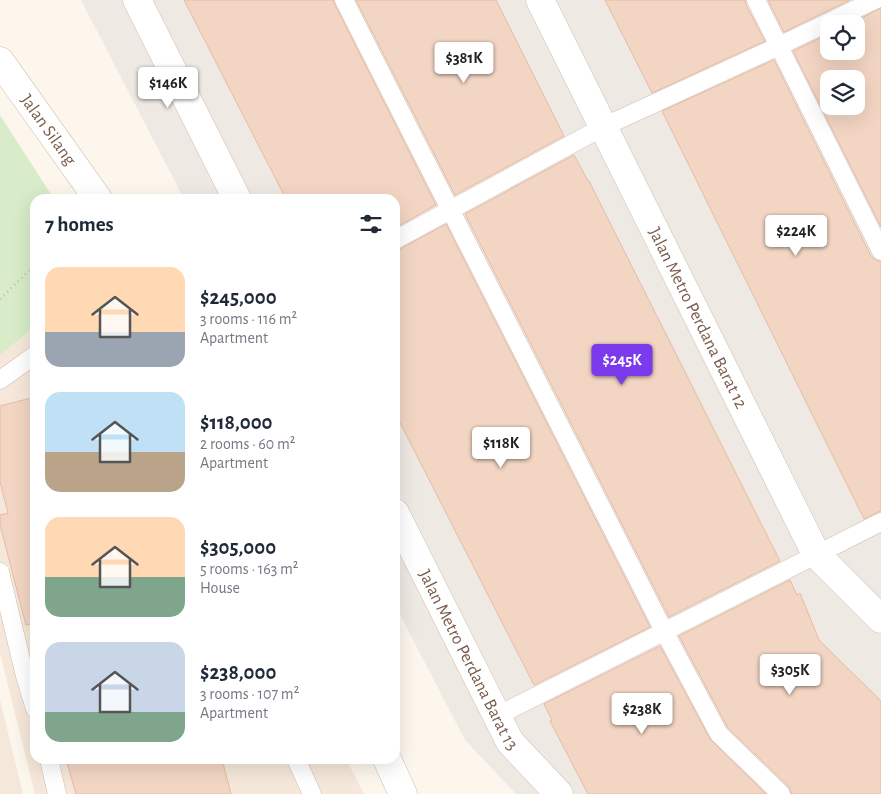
<!DOCTYPE html>
<html lang="en">
<head>
<meta charset="utf-8">
<style>
  body { margin:0; font-family:"Alegreya Sans",sans-serif; background:#f2f2f3; color:#1f2937; height:100vh; display:flex; flex-direction:column; font-size:19px; white-space:nowrap }
  * { box-sizing:border-box; margin:0 }
  p { font-size:16px; color:#747a83 }
  .icon { flex:none; width:28px; height:28px; fill:none; stroke:currentColor; stroke-width:2; stroke-linecap:round; stroke-linejoin:round }
  .map { position:relative; flex:1; overflow:hidden }
  .details { position:absolute; left:30px; top:194px; width:370px; height:570px; display:flex; flex-direction:column; background:#fff; border-radius:15px; box-shadow:0 5px 20px #0002 }
  .details>* { flex:none }
  .fabs { position:absolute; left:820px; top:15px; display:grid; gap:10px }
  .fabs a { display:grid; place-items:center; width:45px; height:45px; border-radius:10px; background:#fff; box-shadow:0 5px 20px #0002; font-size:25px }
  .price { position:absolute; translate:-50% -42px; padding:0 11px; border-radius:5px; background:#fff; color:#222; font-size:16px; line-height:32px; filter:drop-shadow(0 1px 2px #0008) }
  .price::after { content:''; position:absolute; left:50%; top:30px; width:15px; height:11px; margin-left:-8px; background:inherit; clip-path:polygon(0 0,100% 0,50% 100%) }
  .price.selected { background:#7c3aed; color:#fff }
  ul { padding:0; list-style:none }
  li { display:flex; align-items:center; gap:15px; height:125px; padding:0 15px }
  li span { display:grid; place-items:center; flex:none; width:140px; height:100px; border-radius:15px; color:#555 }
  li>.icon { margin-inline-start:auto }
  span .icon { width:60px; height:60px; fill:#fffc; stroke-width:1 }
  li b { font-size:21px }
  h2 { display:flex; justify-content:space-between; align-items:center; height:60px; padding:0 15px; font-size:21px }
  .map>svg:first-child { display:block }
  .residential { fill:#f5e8da }
  .industrial { fill:#efe9e4; fill-rule:evenodd }
  .green { fill:#d8ecc9 }
  .building { fill:#f3d5c3; stroke:#e6bba3; fill-rule:evenodd }
  .lines { fill:none; stroke-linecap:round; stroke-linejoin:round }
  .lane-casing { stroke:#d1beb0; stroke-width:19 }
  .street-casing { stroke:#d1beb0; stroke-width:29 }
  .path { stroke:#d9b8a5; stroke-width:3; stroke-dasharray:1 4; stroke-linecap:butt }
  .lane { stroke:#fff; stroke-width:18 }
  .street { stroke:#fff; stroke-width:28 }
  .labels { text-anchor:middle; stroke-width:4.5; stroke-linejoin:round; paint-order:stroke }
  .street-label { font-size:18px; fill:#7a5c4d; stroke:#fffaf3 }
</style>
</head>
<body>
<div class="map">
<svg width="881" height="794" viewBox="0 0 881 794">
  <rect width="100%" height="100%" fill="#fdf6ec"/>
  <!-- residential -->
  <g class="residential">
    <polygon points="35,327 35,759 346,759 364,794 35,794 0,653 0,355"/>
    <polygon points="0,700 23,794 0,794"/>
  </g>
  <!-- industrial -->
  <path class="industrial" d="M 81,0 L 881,0 L 881,794 L 516,794 L 465,740 L 395,605 L 395,199 L 184,199 ZM 829,24 L 856,24 L 856,51 L 829,51 ZM 829,79 L 856,79 L 856,106 L 829,106 Z"/>
  <!-- green -->
  <polygon class="green" points="0,115 54,199 35,199 35,327 0,355"/>
  <!-- building -->
  <g class="building">
    <polygon points="184,0 333,0 335,5 436,205 395,228 395,199 286,199"/>
    <polygon points="356,0 496,0 564,136 455,195"/>
    <polygon points="605,0 745,0 746,5 765,41 652,93"/>
    <polygon points="768,0 850,0 784,32"/>
    <path d="M 881,8 L 881,227 L 793,51 L 829,34 L 829,51 L 856,51 L 856,24 L 850,24 ZM 829,79 L 856,79 L 856,106 L 829,106 Z"/>
    <polygon points="774,60 871,256 876,260 881,262 881,511 876,513 864,519 662,111"/>
    <polygon points="574,155 588,181 589,181 780,561 669,617 465,214"/>
    <polygon points="446,224 650,627 534,685 395,413 395,251 400,249"/>
    <polygon points="35,397 35,623 26,625 0,525 0,515 8,513 0,482 0,406"/>
    <polygon points="790,580 797,595 800,593 819,640 881,701 881,794 791,794 791,791 788,786 728,728 679,636"/>
    <polygon points="660,646 710,739 766,794 588,794 550,721 552,720 544,704"/>
    <polygon points="66,759 222,759 231,794 76,794"/>
  </g>
  <g class="lines">
    <!-- lane casing -->
    <g class="lane-casing">
      <g id="lane">
        <polyline points="344,0 664,631 719,734 781,794"/>
        <polyline points="756,0 881,251"/>
        <polyline points="395,240 603,127 779,46 875,0"/>
        <polyline points="0,380 35,355"/>
        <polyline points="0,572 25,676 35,709"/>
        <polyline points="497,716 881,522"/>
        <polyline points="49,759 57,794"/>
        <polyline points="296,759 312,794"/>
      </g>
    </g>
    <!-- street casing -->
    <g class="street-casing">
      <g id="street">
        <polyline points="137,0 237,199"/>
        <path id="s1" d="M 540,0 L 816,554 L 881,619"/>
        <path id="s2" d="M 0,61 L 98,199"/>
        <path id="s3" d="M 395,513 L 510,742 L 559,794"/>
        <polyline points="387,759 403,794"/>
      </g>
    </g>
    <!-- path -->
    <polyline class="path" points="0,299 28,272 35,260"/>
    <!-- lane -->
    <use href="#lane" class="lane"/>
    <!-- street -->
    <use href="#street" class="street"/>
  </g>
  <g class="labels">
    <!-- street labels -->
    <g class="street-label">
      <text dy="6" stroke="none"><textPath href="#s2" startOffset="84">Jalan Silang</textPath></text>
      <text dy="6" stroke="none"><textPath href="#s1" startOffset="355">Jalan Metro Perdana Barat 12</textPath></text>
      <text dy="6" stroke="none"><textPath href="#s3" startOffset="164">Jalan Metro Perdana Barat 13</textPath></text>
    </g>
  </g>
</svg>
<div class="fabs">
<a><svg class="icon" aria-label="locate" viewBox="0 0 24 24"><circle cx="12" cy="12" r="6"/><path d="M12 2v4M12 18v4M2 12h4M18 12h4"/></svg></a>
<a><svg class="icon" aria-label="layers" viewBox="0 0 24 24"><path d="M12 4l9 5-9 5-9-5zM3 14l9 5 9-5"/></svg></a>
</div>
<b class="price" style="left:464px;top:84px">$381K</b>
<b class="price" style="left:168px;top:109px">$146K</b>
<b class="price" style="left:796px;top:257px">$224K</b>
<b class="price selected" style="left:622px;top:386px">$245K</b>
<b class="price" style="left:501px;top:469px">$118K</b>
<b class="price" style="left:790px;top:696px">$305K</b>
<b class="price" style="left:642px;top:735px">$238K</b>
<section class="details">
<h2>7 homes<svg class="icon" aria-label="filters" viewBox="0 0 24 24"><path d="M4 7h16M4 17h16"/><circle cx="9" cy="7" r="2"/><circle cx="15" cy="17" r="2"/></svg></h2>
<ul>
<li><span style="background:linear-gradient(#ffd9b3 65%,#9aa5b1 0)"><svg class="icon" aria-label="home" viewBox="0 0 24 24"><path d="M3 11l9-7 9 7M6 9v11h12V9"/></svg></span><div><b>$245,000</b><p>3 rooms · 116 m²</p><p>Apartment</p></div></li>
<li><span style="background:linear-gradient(#bfe0f5 60%,#b9a48a 0)"><svg class="icon" aria-label="home" viewBox="0 0 24 24"><path d="M3 11l9-7 9 7M6 9v11h12V9"/></svg></span><div><b>$118,000</b><p>2 rooms · 60 m²</p><p>Apartment</p></div></li>
<li><span style="background:linear-gradient(#ffd9b3 60%,#7fa58c 0)"><svg class="icon" aria-label="home" viewBox="0 0 24 24"><path d="M3 11l9-7 9 7M6 9v11h12V9"/></svg></span><div><b>$305,000</b><p>5 rooms · 163 m²</p><p>House</p></div></li>
<li><span style="background:linear-gradient(#c9d6e8 70%,#7fa58c 0)"><svg class="icon" aria-label="home" viewBox="0 0 24 24"><path d="M3 11l9-7 9 7M6 9v11h12V9"/></svg></span><div><b>$238,000</b><p>3 rooms · 107 m²</p><p>Apartment</p></div></li>
</ul>
</section>
</div>
</body>
</html>
